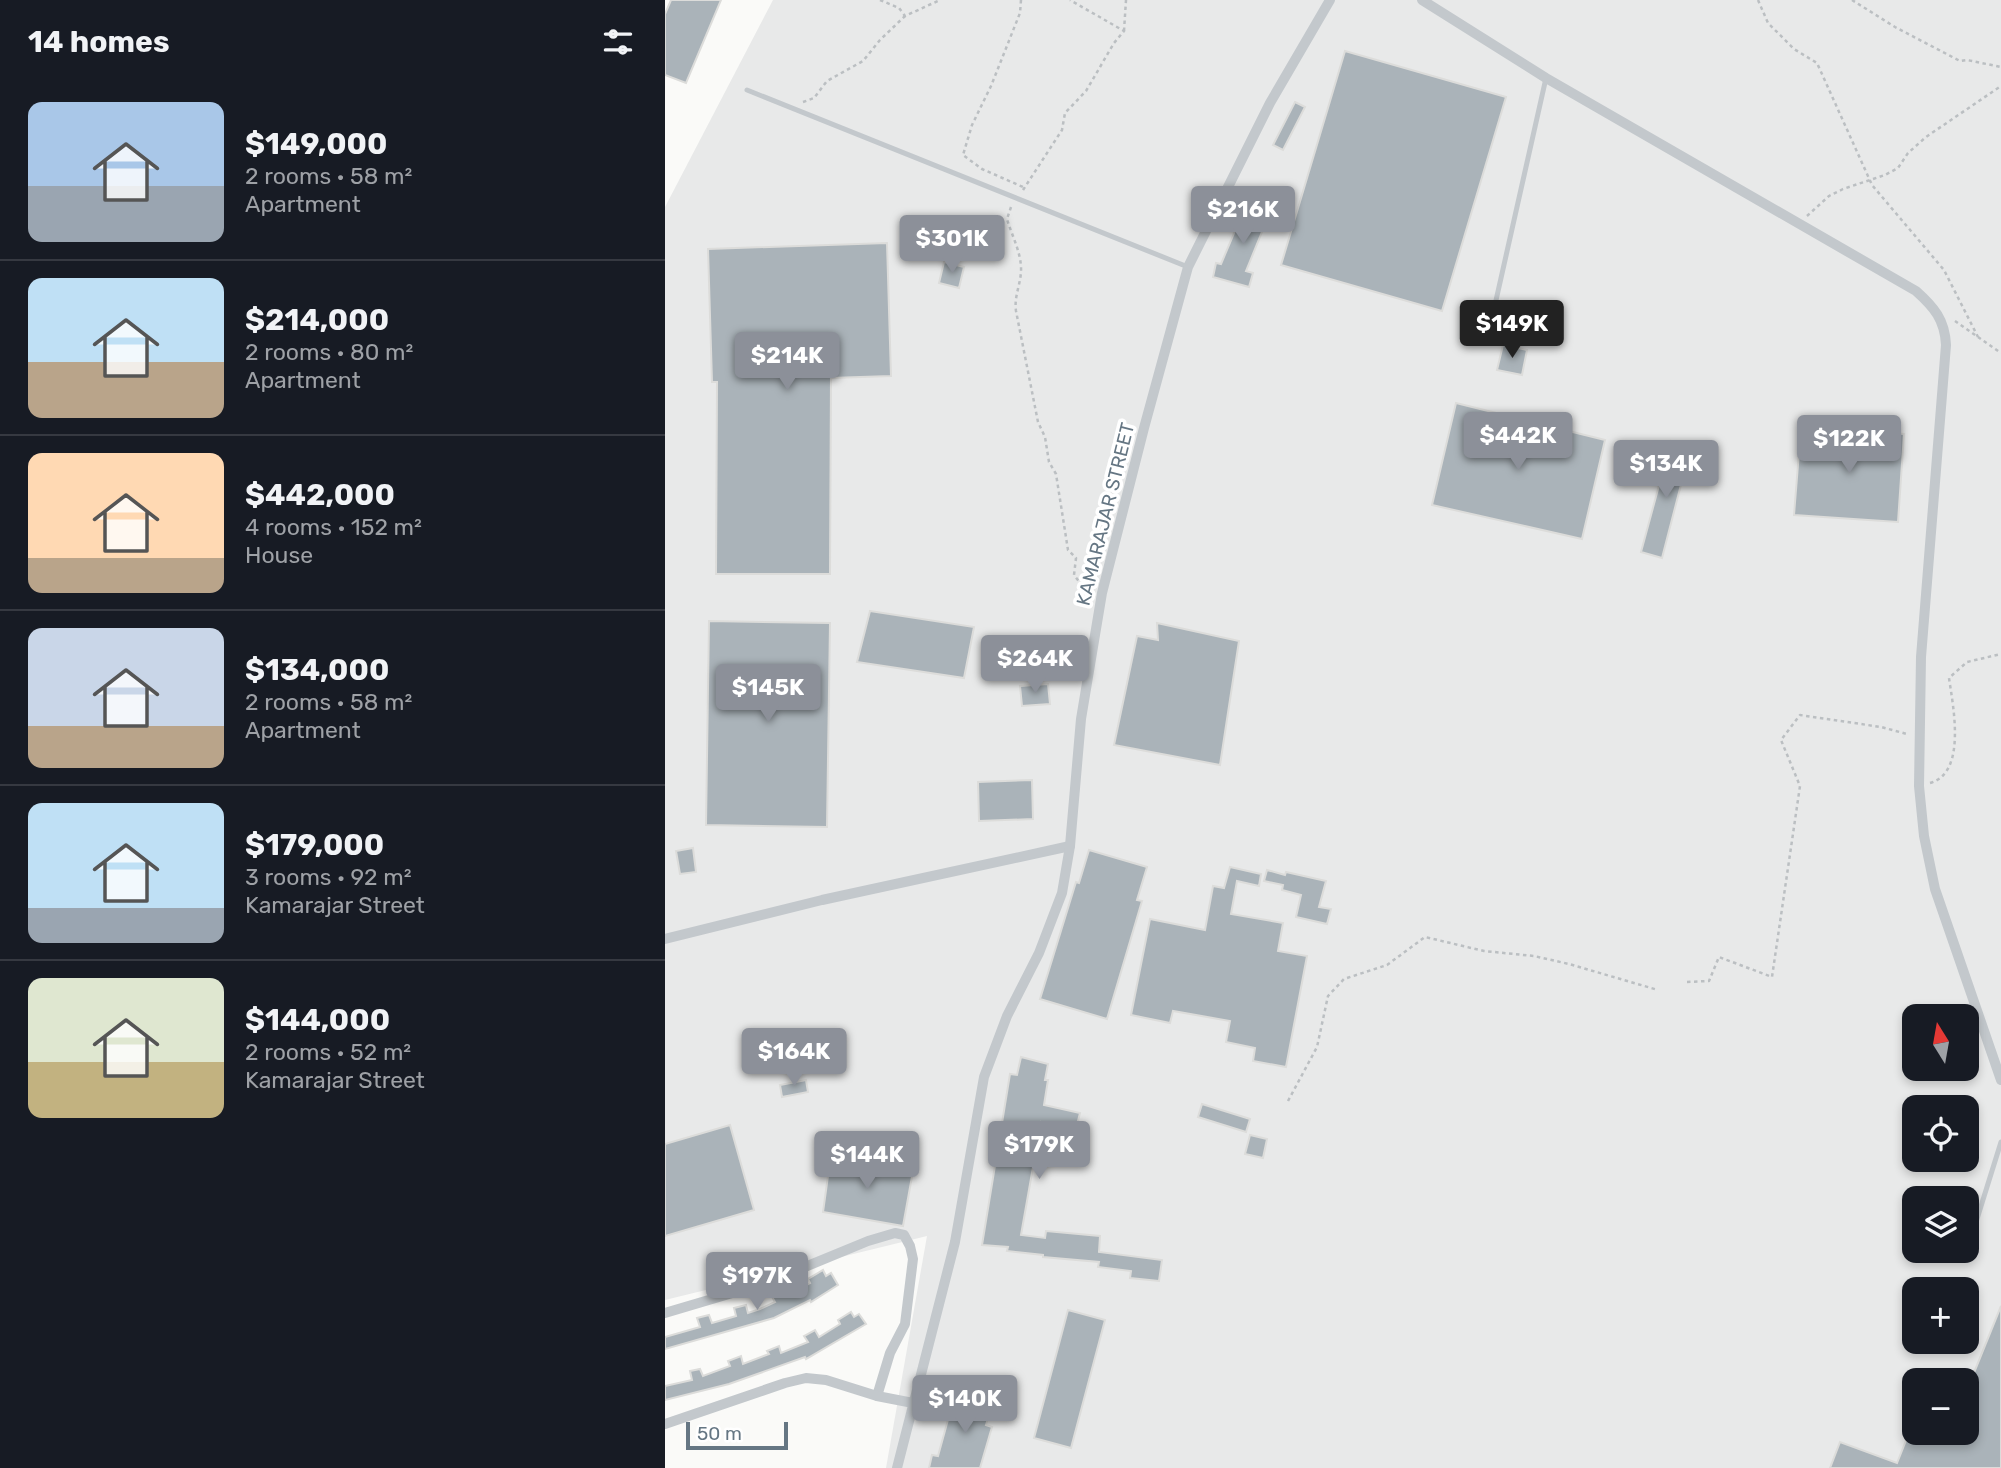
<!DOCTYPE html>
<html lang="en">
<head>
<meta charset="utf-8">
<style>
  body { margin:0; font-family:Rubik,sans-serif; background:#242831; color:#f1f3f6; height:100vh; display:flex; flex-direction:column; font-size:26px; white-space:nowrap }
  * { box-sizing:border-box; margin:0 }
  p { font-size:23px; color:#9ea1a6 }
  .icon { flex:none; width:38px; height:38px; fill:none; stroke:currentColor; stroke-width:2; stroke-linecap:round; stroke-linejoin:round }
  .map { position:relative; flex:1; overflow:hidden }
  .drawer { display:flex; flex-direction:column; background:#171b24; width:665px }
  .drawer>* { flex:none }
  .needle { width:46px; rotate:349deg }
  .controls { position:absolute; left:1237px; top:1004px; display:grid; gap:14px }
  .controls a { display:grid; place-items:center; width:77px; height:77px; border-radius:14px; background:#171b24; box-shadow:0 4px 10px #0003; font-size:35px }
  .scale { position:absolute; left:21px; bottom:18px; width:102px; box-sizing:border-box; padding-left:7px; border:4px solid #657683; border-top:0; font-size:19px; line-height:24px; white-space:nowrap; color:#657683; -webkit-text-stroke:5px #fff; paint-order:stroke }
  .price { position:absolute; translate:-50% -60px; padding:0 16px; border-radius:7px; background:#8c9099; color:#fff; font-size:23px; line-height:46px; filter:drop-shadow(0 2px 4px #0008) }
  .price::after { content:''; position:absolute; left:50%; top:42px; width:21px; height:16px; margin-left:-10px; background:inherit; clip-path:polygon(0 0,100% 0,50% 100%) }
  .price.current { background:#222; color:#fff }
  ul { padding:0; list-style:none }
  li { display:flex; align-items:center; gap:21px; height:175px; padding:0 28px }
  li+li { border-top:2px solid #363941 }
  li span { display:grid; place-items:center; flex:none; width:196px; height:140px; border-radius:14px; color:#555 }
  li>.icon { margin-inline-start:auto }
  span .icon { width:84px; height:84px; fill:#fffc; stroke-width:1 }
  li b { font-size:30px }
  h2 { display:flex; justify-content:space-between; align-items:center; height:84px; padding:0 28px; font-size:30px }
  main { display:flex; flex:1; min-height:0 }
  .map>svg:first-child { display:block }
  .built { fill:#e8e9e9; fill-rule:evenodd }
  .building { fill:#aab3b9; stroke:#dcdcda; stroke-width:2 }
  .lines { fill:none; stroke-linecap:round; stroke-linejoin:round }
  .path { stroke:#bbbfc2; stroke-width:2.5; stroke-dasharray:3.5 3.5; stroke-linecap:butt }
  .lane { stroke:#c3c8cc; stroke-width:5 }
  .street { stroke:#c3c8cc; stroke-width:10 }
  .labels { text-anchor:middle; stroke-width:7; stroke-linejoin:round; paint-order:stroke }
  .street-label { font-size:19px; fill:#657683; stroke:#fff }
</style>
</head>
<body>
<main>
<section class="drawer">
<h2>14 homes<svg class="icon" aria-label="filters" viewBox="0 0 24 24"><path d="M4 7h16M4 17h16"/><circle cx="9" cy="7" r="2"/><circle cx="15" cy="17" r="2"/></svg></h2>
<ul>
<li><span style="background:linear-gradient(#a9c7e8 60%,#9aa5b1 0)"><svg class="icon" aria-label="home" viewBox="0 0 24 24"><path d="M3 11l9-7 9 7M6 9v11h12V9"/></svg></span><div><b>$149,000</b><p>2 rooms · 58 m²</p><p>Apartment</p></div></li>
<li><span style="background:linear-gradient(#bfe0f5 60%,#b9a48a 0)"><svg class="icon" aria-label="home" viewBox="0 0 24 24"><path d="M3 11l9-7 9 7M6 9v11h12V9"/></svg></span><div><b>$214,000</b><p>2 rooms · 80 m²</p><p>Apartment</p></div></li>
<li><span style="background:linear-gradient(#ffd9b3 75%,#b9a48a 0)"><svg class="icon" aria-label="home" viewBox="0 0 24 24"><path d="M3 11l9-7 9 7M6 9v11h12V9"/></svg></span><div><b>$442,000</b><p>4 rooms · 152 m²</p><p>House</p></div></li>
<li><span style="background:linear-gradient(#c9d6e8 70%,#b9a48a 0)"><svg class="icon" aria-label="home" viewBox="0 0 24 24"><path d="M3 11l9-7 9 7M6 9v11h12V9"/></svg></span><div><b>$134,000</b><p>2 rooms · 58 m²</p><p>Apartment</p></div></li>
<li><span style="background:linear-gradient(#bfe0f5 75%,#9aa5b1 0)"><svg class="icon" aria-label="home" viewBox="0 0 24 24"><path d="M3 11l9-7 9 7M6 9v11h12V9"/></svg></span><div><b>$179,000</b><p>3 rooms · 92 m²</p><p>Kamarajar Street</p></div></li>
<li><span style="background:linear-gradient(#dfe7d0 60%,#c2b280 0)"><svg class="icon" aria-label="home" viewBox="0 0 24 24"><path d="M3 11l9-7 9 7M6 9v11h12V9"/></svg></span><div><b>$144,000</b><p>2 rooms · 52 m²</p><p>Kamarajar Street</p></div></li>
</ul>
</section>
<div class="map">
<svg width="1336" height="1468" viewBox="0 0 1336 1468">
  <rect width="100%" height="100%" fill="#fafaf8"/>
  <!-- built -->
  <path class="built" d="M 108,0 L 1336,0 L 1336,1468 L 221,1468 L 262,1236 L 0,1300 L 0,207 ZM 1250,1017 L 1302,1017 L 1302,1069 L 1250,1069 ZM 1250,1108 L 1302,1108 L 1302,1160 L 1250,1160 ZM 1250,1199 L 1302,1199 L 1302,1251 L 1250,1251 ZM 1250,1290 L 1302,1290 L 1302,1342 L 1250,1342 ZM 1250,1381 L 1302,1381 L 1302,1433 L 1250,1433 Z"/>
  <!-- building -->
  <g class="building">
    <polygon points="6,0 56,0 21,83 0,75 0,14"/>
    <polygon points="680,51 841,97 777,311 616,265"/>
    <polygon points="630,102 640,107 618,150 608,145"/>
    <polygon points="583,200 606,210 581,271 588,273 584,287 548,277 551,263 556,264"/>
    <polygon points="222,243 226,376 166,378 165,574 51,574 52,382 47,382 43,249"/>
    <polygon points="279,262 299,267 294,288 274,283"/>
    <polygon points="838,345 862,350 857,375 832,370"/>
    <polygon points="791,403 940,440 917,539 767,505"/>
    <polygon points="1136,427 1239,434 1233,522 1129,515"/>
    <polygon points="1006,441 1026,446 997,558 976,552"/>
    <polygon points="205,611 309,627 299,678 192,662"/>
    <polygon points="44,621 165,623 162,827 41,825"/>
    <polygon points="492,623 574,641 555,765 449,745 472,636 493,640"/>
    <polygon points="383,684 385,704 357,706 355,686"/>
    <polygon points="367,780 368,819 314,821 313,782"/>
    <polygon points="28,848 31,872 15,874 11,851"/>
    <polygon points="424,850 482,867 472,900 477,901 442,1019 375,999 411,882 414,883"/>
    <polygon points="565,867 596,874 594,886 572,881 566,914 618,923 613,951 642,956 621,1067 588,1061 590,1048 561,1042 565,1021 508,1011 505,1023 466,1015 485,919 540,930 548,886 559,888"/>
    <polygon points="602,870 620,875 621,872 661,881 654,907 666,909 662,924 631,917 636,895 617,890 618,885 599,881"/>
    <polygon points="356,1057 383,1064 380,1080 383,1080 379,1105 415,1113 411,1129 376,1122 356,1235 380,1238 381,1231 435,1236 434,1252 497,1260 494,1281 465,1278 466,1271 433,1267 434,1262 378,1257 378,1255 342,1251 343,1247 317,1245 345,1074 352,1075"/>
    <polygon points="141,1080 143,1092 117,1097 115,1085"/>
    <polygon points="537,1104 585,1119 581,1132 533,1117"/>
    <polygon points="65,1125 89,1210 0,1236 0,1144"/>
    <polygon points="585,1135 602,1139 598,1158 580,1154"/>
    <polygon points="166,1154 248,1171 238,1226 158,1212"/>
    <polygon points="158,1270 161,1276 166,1273 173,1285 146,1302 145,1300 109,1318 0,1349 0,1337 35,1327 32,1318 44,1315 47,1323 71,1316 69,1308 81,1305 83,1313 95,1309 110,1302 106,1295 117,1289 121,1296 145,1283 143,1279"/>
    <polygon points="1336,1306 1336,1468 1165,1468 1175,1442 1232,1463 1244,1433 1302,1433 1302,1390"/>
    <polygon points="403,1310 440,1320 406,1448 369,1438"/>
    <polygon points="186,1312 189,1317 194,1314 201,1324 141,1359 140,1357 64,1384 0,1400 0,1386 27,1380 25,1371 35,1369 38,1376 65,1366 63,1361 76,1356 78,1364 104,1354 102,1351 114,1346 116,1353 143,1342 139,1336 150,1330 154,1337 175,1324 173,1320"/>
    <polygon points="295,1392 328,1401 321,1425 327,1427 315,1468 264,1468 267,1455 273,1456 284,1416 288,1417"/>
  </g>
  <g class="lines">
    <!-- path -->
    <g class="path">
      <polyline points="215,0 234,8 240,16 275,0"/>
      <polyline points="356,0 355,13 326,86 307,125 298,155 317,169 358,187"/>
      <polyline points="1093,0 1103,23 1129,49 1152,63 1207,185 1279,270 1313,337"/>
      <polyline points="1187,0 1230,27 1295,61 1302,60 1336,67"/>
      <polyline points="459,31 461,0"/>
      <polyline points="138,102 149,98 162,81 198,61 215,40 240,16"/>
      <polyline points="358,190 397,130 400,113 421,91 449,43 459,31 405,0"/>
      <path d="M 346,207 L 342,219 C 347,236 357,254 356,272 C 355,286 349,297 351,311 L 373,422 L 380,437 L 384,462 L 391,474 L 403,550 L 411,558 L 409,575 L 426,597"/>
      <polyline points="1142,216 1164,196 1178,189 1220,175 1233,168 1243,153 1261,137 1336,86"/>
      <polyline points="1290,321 1336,353"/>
      <path d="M 1265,783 C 1302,773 1288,706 1284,678 L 1302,662 L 1336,654"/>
      <polyline points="1022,982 1044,981 1054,957 1107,977 1135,786 1116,740 1135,715 1216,727 1242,734"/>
      <polyline points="623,1101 652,1047 663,996 679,979 722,965 760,937 819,951 869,956 904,964 993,990"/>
    </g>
    <!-- lane -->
    <g class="lane">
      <polyline points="82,90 523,267"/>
      <polyline points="825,327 881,78"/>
      <polyline points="1302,1251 1336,1142"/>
    </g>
    <!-- street -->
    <g class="street">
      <path d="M 757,0 L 881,78 L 1251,291 C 1269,307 1280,320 1281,345 L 1256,657 L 1254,786 L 1259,836 L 1270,889 L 1336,1080"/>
      <polyline points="0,939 157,900 405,846"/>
      <polyline points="0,1313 101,1283 203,1241 230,1233 239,1235 245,1246 248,1259 240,1324 225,1353 212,1396"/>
      <polyline points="0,1424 120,1383 141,1378 161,1380 212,1396 248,1403"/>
      <polyline points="232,1468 290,1242 319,1077 342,1016 374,953 397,893 405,846 416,719 437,593 479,428 523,267 605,103 665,0"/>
    </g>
  </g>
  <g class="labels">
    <!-- street labels -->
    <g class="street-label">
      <text transform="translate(440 514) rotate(-76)" y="7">KAMARAJAR STREET</text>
    </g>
  </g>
</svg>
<div class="controls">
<a><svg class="needle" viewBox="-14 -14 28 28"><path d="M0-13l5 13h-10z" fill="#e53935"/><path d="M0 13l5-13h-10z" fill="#9ea1a6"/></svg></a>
<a><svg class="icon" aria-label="locate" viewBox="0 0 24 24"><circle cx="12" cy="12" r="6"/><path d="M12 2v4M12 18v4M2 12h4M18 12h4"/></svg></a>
<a><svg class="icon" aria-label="layers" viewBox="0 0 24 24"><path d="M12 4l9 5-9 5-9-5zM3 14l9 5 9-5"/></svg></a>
<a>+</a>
<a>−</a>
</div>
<div class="scale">50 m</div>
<b class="price" style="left:578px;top:246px">$216K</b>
<b class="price" style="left:287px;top:275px">$301K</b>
<b class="price current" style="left:847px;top:360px">$149K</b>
<b class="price" style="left:122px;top:392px">$214K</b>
<b class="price" style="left:853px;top:472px">$442K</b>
<b class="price" style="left:1184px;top:475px">$122K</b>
<b class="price" style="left:1001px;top:500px">$134K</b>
<b class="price" style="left:370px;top:695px">$264K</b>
<b class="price" style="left:103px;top:724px">$145K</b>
<b class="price" style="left:129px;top:1088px">$164K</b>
<b class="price" style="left:374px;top:1181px">$179K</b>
<b class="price" style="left:202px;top:1191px">$144K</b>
<b class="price" style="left:92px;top:1312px">$197K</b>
<b class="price" style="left:300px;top:1435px">$140K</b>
</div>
</main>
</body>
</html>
